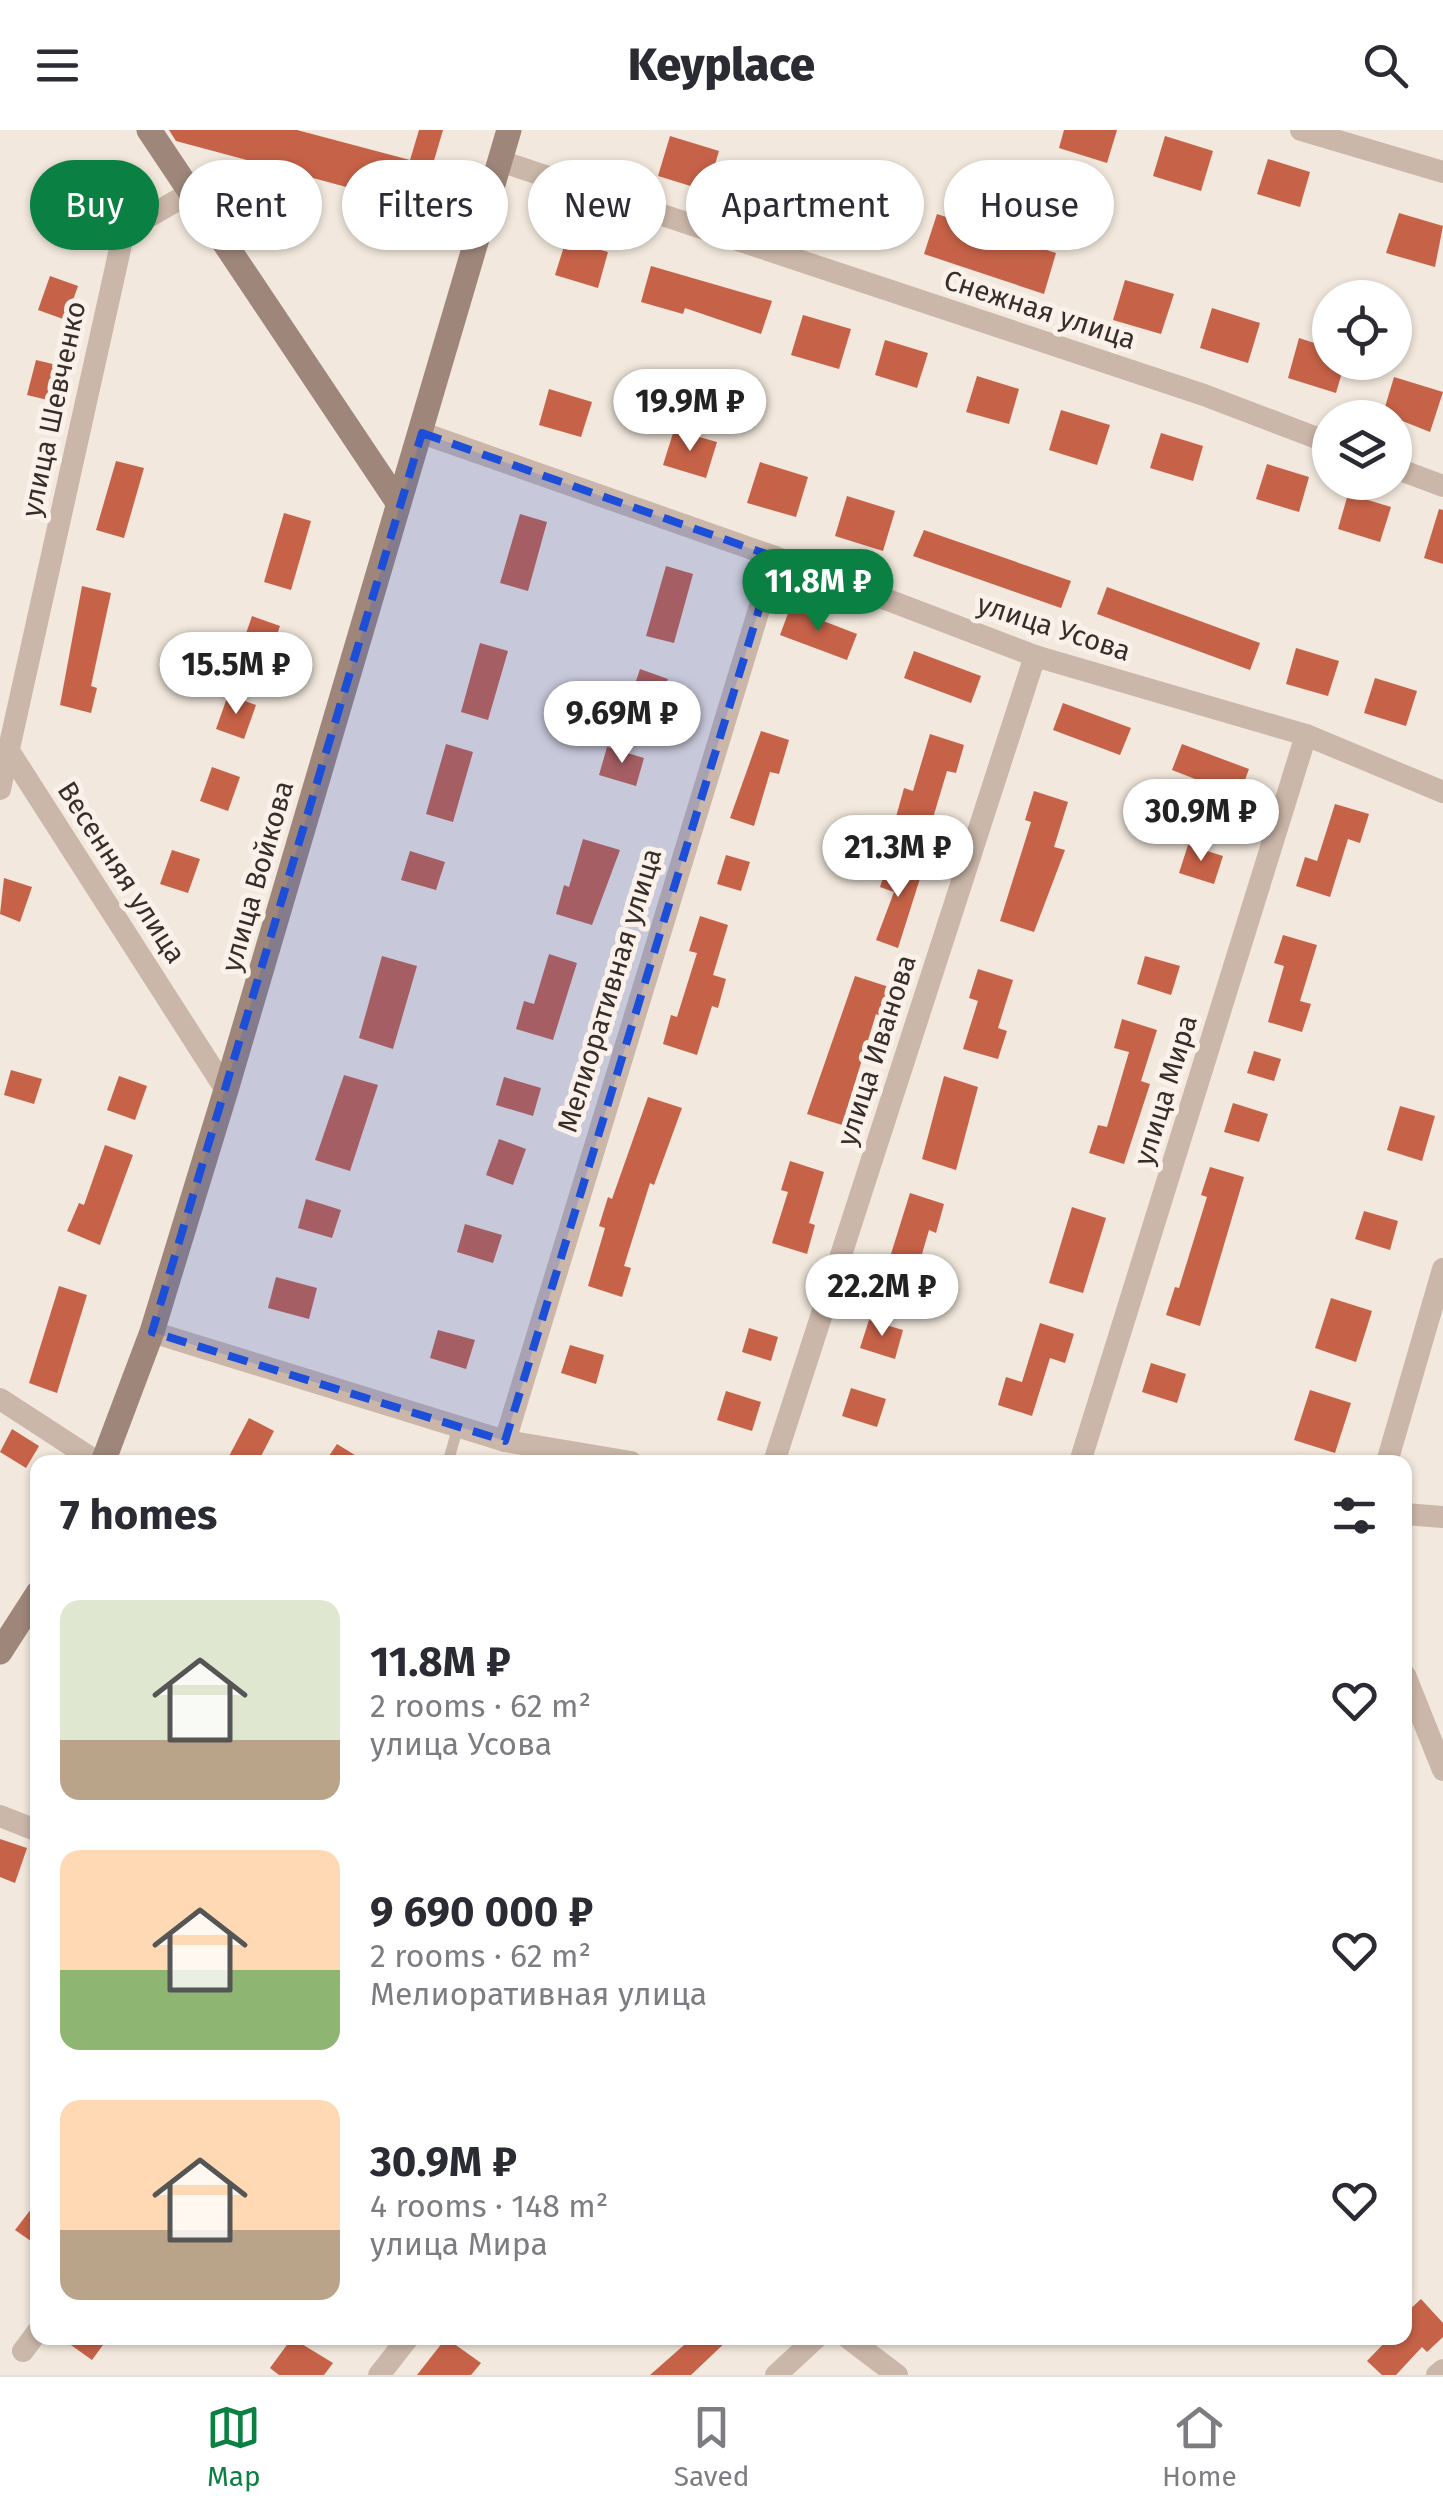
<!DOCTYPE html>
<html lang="en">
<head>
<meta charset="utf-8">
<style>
  body { margin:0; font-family:"Fira Sans",sans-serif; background:#f7f7f7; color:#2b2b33; height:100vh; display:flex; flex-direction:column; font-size:38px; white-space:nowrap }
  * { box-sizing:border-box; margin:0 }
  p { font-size:32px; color:#7c7c81 }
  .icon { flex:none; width:55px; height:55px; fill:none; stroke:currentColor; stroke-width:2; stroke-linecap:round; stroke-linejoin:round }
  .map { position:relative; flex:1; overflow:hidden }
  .drawer { position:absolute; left:30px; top:1325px; width:1382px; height:890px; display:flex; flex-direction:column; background:#fff; border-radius:20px; box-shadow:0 2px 8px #0004 }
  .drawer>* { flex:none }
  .hud { position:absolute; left:30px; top:30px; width:1385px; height:90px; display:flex; gap:20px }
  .tools { position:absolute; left:1312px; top:150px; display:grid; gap:20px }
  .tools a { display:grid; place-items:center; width:100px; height:100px; border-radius:50%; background:#fff; box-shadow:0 2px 8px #0004; font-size:50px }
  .price { position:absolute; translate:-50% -85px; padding:0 22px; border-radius:35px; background:#fff; color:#222; font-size:32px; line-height:65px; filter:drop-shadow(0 2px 5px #0008) }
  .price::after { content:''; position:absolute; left:50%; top:60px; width:30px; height:22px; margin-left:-15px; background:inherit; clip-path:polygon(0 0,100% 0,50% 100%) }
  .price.on { background:#0b8043; color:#fff }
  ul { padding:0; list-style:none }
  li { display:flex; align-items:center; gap:30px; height:250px; padding:0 30px }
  li span { display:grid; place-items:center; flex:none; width:280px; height:200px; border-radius:20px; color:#555 }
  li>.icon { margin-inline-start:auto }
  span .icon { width:120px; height:120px; fill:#fffc; stroke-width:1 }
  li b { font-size:42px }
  h2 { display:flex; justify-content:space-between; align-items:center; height:120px; padding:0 30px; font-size:42px }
  .chip { padding:0 35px; border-radius:45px; background:#fff; box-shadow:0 2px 8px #0004; font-size:35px; line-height:90px }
  .chip.on { background:#0b8043; color:#fff }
  header { display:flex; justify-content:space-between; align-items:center; height:130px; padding:0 30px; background:#fff; font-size:45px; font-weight:800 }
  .tab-bar { display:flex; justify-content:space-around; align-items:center; height:140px; border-top:2px solid #e1e1e2; background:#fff; font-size:28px; color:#7c7c81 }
  .tab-bar a { display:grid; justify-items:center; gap:5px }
  .tab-bar .on { color:#0b8043 }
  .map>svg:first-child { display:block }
  .building { fill:#c66248 }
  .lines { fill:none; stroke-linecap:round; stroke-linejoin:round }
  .lane { stroke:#cbb7a9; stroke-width:11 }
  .street { stroke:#cbb7a9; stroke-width:22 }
  .secondary { stroke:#9e867a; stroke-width:25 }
  .marked { fill:#1d4ed8; fill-opacity:0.2; stroke:#1d4ed8; stroke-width:8; stroke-dasharray:20 12; stroke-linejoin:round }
  .labels { text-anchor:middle; stroke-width:10; stroke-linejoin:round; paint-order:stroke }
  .street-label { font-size:28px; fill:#382d29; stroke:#faf2ea }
</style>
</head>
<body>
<header><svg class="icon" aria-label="menu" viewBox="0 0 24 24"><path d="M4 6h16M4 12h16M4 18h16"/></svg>Keyplace<svg class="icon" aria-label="search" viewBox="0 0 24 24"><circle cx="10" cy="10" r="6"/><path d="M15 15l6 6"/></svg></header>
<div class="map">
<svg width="1443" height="2245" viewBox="0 0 1443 2245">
  <rect width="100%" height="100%" fill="#f2e8dd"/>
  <!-- building -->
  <g class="building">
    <polygon points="169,0 297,0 410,30 419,0 443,0 408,119 386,113 398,71 176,11"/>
    <polygon points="1064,0 1117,0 1107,33 1059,18"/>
    <polygon points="670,6 719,21 707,61 658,46"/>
    <polygon points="1165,6 1213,21 1201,61 1153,46"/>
    <polygon points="1268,29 1310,42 1300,77 1257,64"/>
    <polygon points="760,30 802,43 792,78 749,65"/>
    <polygon points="841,55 889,69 878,109 829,95"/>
    <polygon points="81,61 116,72 107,100 72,89"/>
    <polygon points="1399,83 1443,96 1435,137 1386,123"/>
    <polygon points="937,84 1056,123 1044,164 924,124"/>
    <polygon points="566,110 608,122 598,158 555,145"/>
    <polygon points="651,136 772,171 761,204 685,178 683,184 641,172"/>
    <polygon points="50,146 78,156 66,190 38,180"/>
    <polygon points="1125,150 1174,164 1161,204 1113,190"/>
    <polygon points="1212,178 1260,193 1248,233 1200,218"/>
    <polygon points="803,185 851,199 839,239 791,225"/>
    <polygon points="1299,208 1330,218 1330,232 1345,232 1336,263 1288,248"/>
    <polygon points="885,210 928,223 917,258 875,245"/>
    <polygon points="36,230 65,237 56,272 27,265"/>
    <polygon points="977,246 1019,259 1009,294 966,282"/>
    <polygon points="1394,247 1443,262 1430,302 1395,288 1382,287"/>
    <polygon points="549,259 592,272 581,307 539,295"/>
    <polygon points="1061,280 1110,295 1097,335 1049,320"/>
    <polygon points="674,300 717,312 706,348 663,335"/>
    <polygon points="1161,303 1203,316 1193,351 1150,338"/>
    <polygon points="116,331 144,338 124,408 96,400"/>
    <polygon points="760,332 808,347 796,387 747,373"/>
    <polygon points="1267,334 1309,347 1299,382 1256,369"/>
    <polygon points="1348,364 1391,377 1380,412 1338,399"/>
    <polygon points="847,366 895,381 883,421 835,406"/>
    <polygon points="1439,379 1443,380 1443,434 1424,428"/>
    <polygon points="284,383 311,391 291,460 264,452"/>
    <polygon points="520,384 547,392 528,461 500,453"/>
    <polygon points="924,400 1071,451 1061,478 913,426"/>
    <polygon points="666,436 693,444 674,513 646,506"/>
    <polygon points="82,456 111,463 91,556 97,558 91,583 60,575"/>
    <polygon points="1107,457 1260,513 1250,540 1097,484"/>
    <polygon points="790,478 857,504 847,530 780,505"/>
    <polygon points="252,486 280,496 268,530 240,521"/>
    <polygon points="480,513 508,521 488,590 461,582"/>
    <polygon points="1296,518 1339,531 1328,566 1286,554"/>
    <polygon points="914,521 981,546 971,573 904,548"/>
    <polygon points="640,539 668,549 655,585 628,575"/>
    <polygon points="1375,548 1417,561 1406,596 1364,583"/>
    <polygon points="228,565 256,575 244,609 216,599"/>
    <polygon points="1063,573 1131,598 1120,625 1053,600"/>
    <polygon points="761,601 789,610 779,644 770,642 754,696 730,688"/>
    <polygon points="930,604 964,615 956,643 947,641 930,698 896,687 904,658 913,661"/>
    <polygon points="446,614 473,622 453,692 426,684"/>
    <polygon points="1182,614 1249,639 1239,666 1172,640"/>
    <polygon points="607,617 644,628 636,656 599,645"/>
    <polygon points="212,637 240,647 228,681 200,671"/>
    <polygon points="1034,661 1068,672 1054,717 1065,720 1034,802 1000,791 1031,692 1025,690"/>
    <polygon points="1335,674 1369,684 1360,713 1348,709 1330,767 1296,756 1305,727 1317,731"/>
    <polygon points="583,709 620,720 592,795 556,784 564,755 569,757"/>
    <polygon points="1188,715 1223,726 1214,754 1179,743"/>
    <polygon points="172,720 200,729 188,763 160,754"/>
    <polygon points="410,721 445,732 436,760 401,750"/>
    <polygon points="726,725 750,732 741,761 717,754"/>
    <polygon points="889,729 923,739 898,818 876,810 894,762 880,757"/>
    <polygon points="4,748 32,757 20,792 0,784"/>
    <polygon points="700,786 728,795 713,845 726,849 718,878 712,876 697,925 663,914 671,885 677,887 697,823 689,821"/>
    <polygon points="1283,805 1317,815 1300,871 1311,874 1302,902 1268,892 1284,836 1274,833"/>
    <polygon points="549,824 577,833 553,910 516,899 524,871 534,874"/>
    <polygon points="382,826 417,836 393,919 359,908"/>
    <polygon points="1145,826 1180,836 1171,865 1137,854"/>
    <polygon points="978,839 1013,850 998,898 1007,901 998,929 963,919 978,871 969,868"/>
    <polygon points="855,846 889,857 881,886 876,884 842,995 807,984"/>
    <polygon points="1122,889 1157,900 1141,951 1150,954 1124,1034 1089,1023 1098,995 1107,997 1129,922 1114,918"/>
    <polygon points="1254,921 1281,929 1274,951 1247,943"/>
    <polygon points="11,940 42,949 34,974 4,965"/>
    <polygon points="344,945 378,955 350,1041 315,1030"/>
    <polygon points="119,946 147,956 135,990 107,980"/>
    <polygon points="944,946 978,957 956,1040 922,1029"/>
    <polygon points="504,947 541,958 533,986 496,975"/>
    <polygon points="648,967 682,978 654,1055 650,1053 624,1136 631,1138 622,1167 588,1156 605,1098 599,1096 608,1067 612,1069"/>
    <polygon points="1233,973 1268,984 1259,1012 1224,1002"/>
    <polygon points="1400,976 1435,986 1422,1031 1387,1020"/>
    <polygon points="499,1009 526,1019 513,1055 486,1045"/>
    <polygon points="105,1015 133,1025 100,1115 67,1101 79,1073 84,1075"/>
    <polygon points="790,1031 824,1042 809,1093 815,1095 807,1124 772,1113 788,1062 781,1060"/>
    <polygon points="1210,1037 1244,1047 1200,1196 1166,1185 1175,1157 1179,1158 1207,1067 1201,1065"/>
    <polygon points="910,1063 944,1074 936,1103 929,1100 910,1165 881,1156"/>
    <polygon points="306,1069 341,1080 332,1108 298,1098"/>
    <polygon points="1072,1077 1106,1088 1083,1163 1049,1153"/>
    <polygon points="1364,1081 1398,1091 1390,1120 1355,1109"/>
    <polygon points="465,1094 502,1105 493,1133 457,1122"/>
    <polygon points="276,1147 317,1158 309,1189 268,1178"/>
    <polygon points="59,1156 87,1165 57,1263 29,1253"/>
    <polygon points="1331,1168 1372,1181 1356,1232 1315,1218"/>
    <polygon points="869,1190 903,1200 895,1229 860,1218"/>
    <polygon points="1040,1193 1074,1204 1065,1233 1050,1228 1032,1286 998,1275 1006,1247 1022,1252"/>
    <polygon points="749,1198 778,1207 771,1231 742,1222"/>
    <polygon points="438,1200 475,1210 466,1239 430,1228"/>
    <polygon points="570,1215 604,1225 596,1254 561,1243"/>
    <polygon points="1151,1233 1186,1244 1177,1273 1142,1262"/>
    <polygon points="851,1258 886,1269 877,1297 842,1286"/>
    <polygon points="1310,1260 1351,1273 1335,1323 1294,1310"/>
    <polygon points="726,1261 761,1272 752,1301 717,1290"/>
    <polygon points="249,1288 274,1301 258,1332 226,1332"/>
    <polygon points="12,1299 39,1316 26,1338 0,1322"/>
    <polygon points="337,1314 366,1332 325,1332"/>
    <polygon points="0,1709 27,1718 15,1753 0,1747"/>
    <polygon points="38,2070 38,2116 15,2100"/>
    <polygon points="1421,2169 1443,2193 1443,2207 1427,2222 1422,2217 1396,2245 1382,2245 1367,2231 1389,2208 1405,2208 1405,2184"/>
    <polygon points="61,2208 108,2208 92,2230"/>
    <polygon points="292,2208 333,2233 324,2245 279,2245 270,2238"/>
    <polygon points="446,2208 481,2233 471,2245 417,2245"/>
    <polygon points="692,2208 730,2208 691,2245 650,2245"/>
  </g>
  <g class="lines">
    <!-- lane -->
    <polyline class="lane" points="448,1332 458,1297"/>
    <!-- street -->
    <g class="street">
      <polyline points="1301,0 1443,42"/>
      <polyline points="500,31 1204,265 1330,313"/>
      <polyline points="422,303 775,427 1035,526 1306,605 1443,662"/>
      <polyline points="1395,338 1443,356"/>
      <polyline points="7,618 226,960"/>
      <polyline points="0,659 124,101 188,64"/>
      <polyline points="152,1202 505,1311 631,1332"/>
      <polyline points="0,1269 97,1332"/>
      <polyline points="505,1311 775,427"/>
      <polyline points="774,1332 1035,526"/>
      <polyline points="1080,1332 1306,605"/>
      <polyline points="1387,1332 1443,1139"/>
      <polyline points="1405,1384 1443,1387"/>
      <polyline points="1405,1545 1443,1640"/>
      <polyline points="0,1686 38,1701"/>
      <polyline points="848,2208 897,2245"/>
      <polyline points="23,2221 38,2201"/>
      <polyline points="379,2245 408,2208"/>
      <polyline points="776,2245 816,2208"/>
      <polyline points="1437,2245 1443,2240"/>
    </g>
    <!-- secondary -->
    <g class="secondary">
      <polyline points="149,0 397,371"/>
      <polyline points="103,1332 152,1202 226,960 509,0"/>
      <polyline points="0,1522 38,1463"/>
    </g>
  </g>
  <!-- marked area -->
  <path class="marked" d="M 422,303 L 775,427 L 505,1311 L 152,1202 Z"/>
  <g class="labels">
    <!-- street labels -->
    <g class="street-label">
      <text transform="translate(1040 179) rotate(18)" y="10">Снежная улица</text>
      <text transform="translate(53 279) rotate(-78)" y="10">улица Шевченко</text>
      <text transform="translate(1054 497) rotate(18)" y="10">улица Усова</text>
      <text transform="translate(122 742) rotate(57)" y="10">Весенняя улица</text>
      <text transform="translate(257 746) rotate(-74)" y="10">улица Войкова</text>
      <text transform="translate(609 860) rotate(-73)" y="10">Мелиоративная улица</text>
      <text transform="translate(876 920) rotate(-72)" y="10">улица Иванова</text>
      <text transform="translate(1165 960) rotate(-73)" y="10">улица Мира</text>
    </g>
  </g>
</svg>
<div class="tools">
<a><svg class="icon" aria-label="locate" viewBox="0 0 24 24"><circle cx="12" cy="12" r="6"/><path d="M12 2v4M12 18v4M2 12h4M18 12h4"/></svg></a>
<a><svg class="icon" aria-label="layers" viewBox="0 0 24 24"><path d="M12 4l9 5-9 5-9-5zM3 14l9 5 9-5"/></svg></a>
</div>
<b class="price" style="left:690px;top:324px">19.9M ₽</b>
<b class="price on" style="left:818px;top:504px">11.8M ₽</b>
<b class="price" style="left:236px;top:587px">15.5M ₽</b>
<b class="price" style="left:622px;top:636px">9.69M ₽</b>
<b class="price" style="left:1201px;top:734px">30.9M ₽</b>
<b class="price" style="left:898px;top:770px">21.3M ₽</b>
<b class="price" style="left:882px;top:1209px">22.2M ₽</b>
<div class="hud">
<a class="chip on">Buy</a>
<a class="chip">Rent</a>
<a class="chip">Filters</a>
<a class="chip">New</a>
<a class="chip">Apartment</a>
<a class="chip">House</a>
</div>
<section class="drawer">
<h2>7 homes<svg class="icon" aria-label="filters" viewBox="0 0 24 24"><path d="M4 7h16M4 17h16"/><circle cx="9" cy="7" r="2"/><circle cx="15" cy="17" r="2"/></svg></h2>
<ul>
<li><span style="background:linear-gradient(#dfe7d0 70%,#b9a48a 0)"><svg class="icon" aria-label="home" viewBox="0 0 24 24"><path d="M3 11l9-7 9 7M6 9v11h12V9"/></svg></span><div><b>11.8M ₽</b><p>2 rooms · 62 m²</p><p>улица Усова</p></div><svg class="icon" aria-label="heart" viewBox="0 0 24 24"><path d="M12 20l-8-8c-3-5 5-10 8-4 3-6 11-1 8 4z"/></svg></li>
<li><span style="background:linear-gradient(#ffd9b3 60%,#8fb573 0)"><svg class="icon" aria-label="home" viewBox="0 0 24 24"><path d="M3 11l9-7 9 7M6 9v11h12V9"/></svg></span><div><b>9 690 000 ₽</b><p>2 rooms · 62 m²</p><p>Мелиоративная улица</p></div><svg class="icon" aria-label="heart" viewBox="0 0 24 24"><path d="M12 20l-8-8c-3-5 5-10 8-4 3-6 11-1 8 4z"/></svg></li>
<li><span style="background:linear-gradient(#ffd9b3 65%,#b9a48a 0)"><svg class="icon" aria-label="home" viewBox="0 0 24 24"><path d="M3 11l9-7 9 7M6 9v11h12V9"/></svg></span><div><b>30.9M ₽</b><p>4 rooms · 148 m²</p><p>улица Мира</p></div><svg class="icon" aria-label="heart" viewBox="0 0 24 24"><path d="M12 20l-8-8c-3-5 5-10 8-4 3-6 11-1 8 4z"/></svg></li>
</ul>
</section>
</div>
<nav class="tab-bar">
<a class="on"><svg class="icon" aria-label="map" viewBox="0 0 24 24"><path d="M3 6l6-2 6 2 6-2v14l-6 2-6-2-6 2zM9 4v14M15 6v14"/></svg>Map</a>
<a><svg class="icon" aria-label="saved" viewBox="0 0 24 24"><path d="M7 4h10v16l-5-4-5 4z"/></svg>Saved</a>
<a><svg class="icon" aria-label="home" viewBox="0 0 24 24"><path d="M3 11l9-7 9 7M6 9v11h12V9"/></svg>Home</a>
</nav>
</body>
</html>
